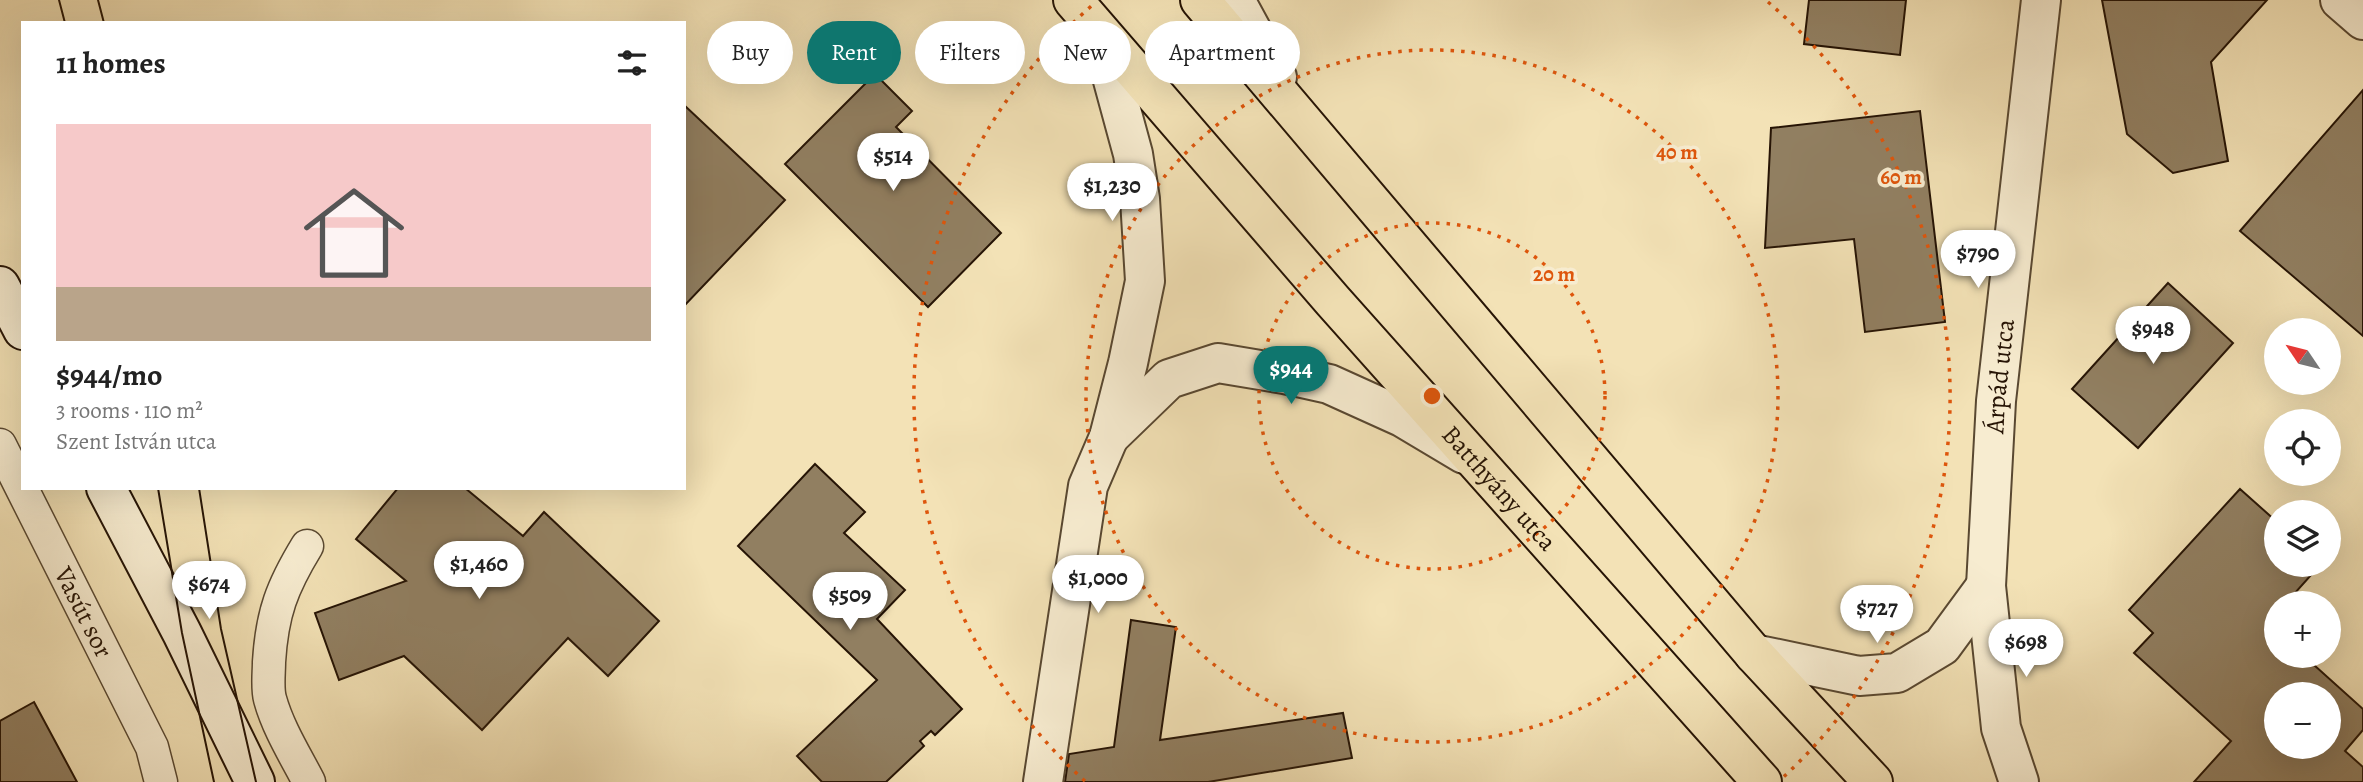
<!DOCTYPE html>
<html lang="en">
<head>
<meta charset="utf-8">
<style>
  body { margin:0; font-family:Alegreya,serif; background:#f2f2f2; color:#222; height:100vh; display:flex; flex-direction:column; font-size:26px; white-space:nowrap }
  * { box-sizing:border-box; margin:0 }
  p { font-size:23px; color:#767676 }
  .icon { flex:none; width:38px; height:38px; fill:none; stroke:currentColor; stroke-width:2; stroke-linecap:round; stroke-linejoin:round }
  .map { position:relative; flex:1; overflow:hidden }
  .sheet { position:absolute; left:21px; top:21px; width:665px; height:469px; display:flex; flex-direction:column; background:#fff; border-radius:0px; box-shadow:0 7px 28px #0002 }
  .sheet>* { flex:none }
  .top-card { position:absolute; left:707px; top:21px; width:665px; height:63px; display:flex; gap:14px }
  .needle { width:46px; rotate:305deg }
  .buttons { position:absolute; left:2264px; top:318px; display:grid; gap:14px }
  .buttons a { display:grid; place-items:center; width:77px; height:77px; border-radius:50%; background:#fff; box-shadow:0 7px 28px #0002; font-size:35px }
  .price { position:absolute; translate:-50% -60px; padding:0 16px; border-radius:24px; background:#fff; color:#222; font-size:23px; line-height:46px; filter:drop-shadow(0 2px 4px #0008) }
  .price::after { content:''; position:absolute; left:50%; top:42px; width:21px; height:16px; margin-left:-10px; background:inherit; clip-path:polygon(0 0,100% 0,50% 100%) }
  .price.current { background:#0f766e; color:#fff }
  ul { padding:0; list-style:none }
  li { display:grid; align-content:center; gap:14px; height:371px; padding:0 35px }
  li span { display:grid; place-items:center; height:217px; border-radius:0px; color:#555 }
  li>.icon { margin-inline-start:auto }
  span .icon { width:126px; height:126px; fill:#fffc; stroke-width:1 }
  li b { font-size:30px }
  h2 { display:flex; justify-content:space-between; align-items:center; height:84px; padding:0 35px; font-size:30px }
  .pill { padding:0 24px; border-radius:32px; background:#fff; box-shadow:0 7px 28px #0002; font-size:24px; line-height:63px }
  .pill.current { background:#0f766e; color:#fff }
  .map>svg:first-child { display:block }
  .building { fill:#917f61; stroke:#261405; stroke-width:2; fill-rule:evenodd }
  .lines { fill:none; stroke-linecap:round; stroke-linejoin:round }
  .service-casing { stroke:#594831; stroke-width:35 }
  .minor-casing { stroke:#594831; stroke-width:42 }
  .secondary-casing { stroke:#261405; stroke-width:42 }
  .primary-casing { stroke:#261405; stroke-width:42 }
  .service { stroke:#f7ecd0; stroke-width:32 }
  .minor { stroke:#f7ecd0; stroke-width:38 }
  .secondary { stroke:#f7ecd0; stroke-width:38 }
  .primary { stroke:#f3e2b6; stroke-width:38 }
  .tram { stroke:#261405; stroke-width:2 }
  .ring { fill:none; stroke:#de560c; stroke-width:3.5; stroke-dasharray:3.5 7 }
  .labels { text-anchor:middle; stroke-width:7; stroke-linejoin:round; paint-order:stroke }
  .street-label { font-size:26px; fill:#261405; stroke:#f7ecd0 }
  .centre { fill:#de560c; stroke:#f7ecd0; stroke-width:3.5 }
  .ring-label { font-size:21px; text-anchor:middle; font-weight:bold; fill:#de560c; stroke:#f7ecd0; stroke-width:7; stroke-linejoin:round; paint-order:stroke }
</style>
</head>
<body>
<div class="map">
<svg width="2363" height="782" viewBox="0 0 2363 782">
  <rect width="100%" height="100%" fill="#f3e2b6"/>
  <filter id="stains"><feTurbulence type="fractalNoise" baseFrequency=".00286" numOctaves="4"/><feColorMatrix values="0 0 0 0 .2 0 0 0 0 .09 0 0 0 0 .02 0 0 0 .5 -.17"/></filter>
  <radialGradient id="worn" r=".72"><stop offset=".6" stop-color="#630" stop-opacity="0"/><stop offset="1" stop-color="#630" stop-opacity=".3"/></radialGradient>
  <!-- building -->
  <g class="building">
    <polygon points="1809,0 1906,0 1900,55 1804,44"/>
    <polygon points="2102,0 2267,0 2211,62 2228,161 2173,173 2127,134"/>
    <polygon points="875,74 912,111 896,127 1001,233 928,307 785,164"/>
    <polygon points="2363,90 2363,336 2240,231"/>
    <polygon points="684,105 785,200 684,306"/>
    <polygon points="1920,111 1945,322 1865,332 1854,239 1765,248 1771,128"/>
    <polygon points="2168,283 2233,343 2138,448 2072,389"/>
    <polygon points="815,464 865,512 844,533 905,590 877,619 962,709 935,735 931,731 920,741 924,746 886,782 822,782 797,756 877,680 738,546"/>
    <polygon points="398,488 465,488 523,536 544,512 659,621 608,676 568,638 482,730 404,656 339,680 315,613 406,581 356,539"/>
    <path d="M 2240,489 L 2277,522 L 2277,565 L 2320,565 L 2285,604 L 2277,604 L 2277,613 L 2267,623 L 2277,632 L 2277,656 L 2304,656 L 2363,709 L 2363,730 L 2345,751 L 2363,767 L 2363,782 L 2194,782 L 2231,741 L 2134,653 L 2153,633 L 2129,610 ZM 2277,695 L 2329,695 L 2329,747 L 2277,747 Z"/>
    <polygon points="1131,620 1176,627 1160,740 1343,713 1352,758 1208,782 1065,782 1069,754 1114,747"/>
    <polygon points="34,702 77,782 0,782 0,721"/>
  </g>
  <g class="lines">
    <!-- service casing -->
    <g class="service-casing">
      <g id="service">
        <path id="s1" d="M 0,445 L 152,747 L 161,782"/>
        <path d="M 307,546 C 282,587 272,613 269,662 C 269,673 267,688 270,699 C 278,728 295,755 309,782"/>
      </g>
    </g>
    <!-- minor casing -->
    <g class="minor-casing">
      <g id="minor">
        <polyline points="1235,0 1277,77"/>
        <polyline points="2340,0 2363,20"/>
        <polyline points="1109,437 1169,379 1218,363 1284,374 1329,384 1402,417 1464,454"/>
        <polyline points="1754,654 1859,676 1897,673 1942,646 1986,586"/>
        <polyline points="1043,782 1088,486 1109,437 1128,363 1145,281 1140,199 1133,154 1111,73 1090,28"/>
        <path id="s2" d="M 2019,782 L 2001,728 L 1986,586 L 1996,401 L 2041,0"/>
      </g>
    </g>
    <!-- secondary casing -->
    <g class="secondary-casing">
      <g id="secondary">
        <polyline points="0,286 23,330"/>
        <polyline points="106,488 182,633 255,782"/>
      </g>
    </g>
    <!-- primary casing -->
    <g class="primary-casing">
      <g id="primary">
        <path id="s3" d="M 1073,0 L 1333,301 L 1762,782"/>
        <polyline points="1200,0 1754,654 1873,782"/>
      </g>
    </g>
    <!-- service -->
    <use href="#service" class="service"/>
    <!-- minor -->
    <use href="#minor" class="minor"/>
    <!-- secondary -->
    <use href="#secondary" class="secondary"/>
    <!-- primary -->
    <use href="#primary" class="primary"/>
    <!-- tram -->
    <g class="tram">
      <polyline points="59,0 65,23"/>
      <polyline points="98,0 104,23"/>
      <polyline points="158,488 182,633 214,782"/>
      <polyline points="199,488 221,629 256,782"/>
    </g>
  </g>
  <!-- distance rings -->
  <g class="ring">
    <circle cx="1432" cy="396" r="173"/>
    <circle cx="1432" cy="396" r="346"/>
    <path d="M1085 781A518 518 0 0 1 1096 2M1768 2A518 518 0 0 1 1779 781"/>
  </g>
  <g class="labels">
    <!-- street labels -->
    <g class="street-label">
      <text dy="9" stroke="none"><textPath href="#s2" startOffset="410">Árpád utca</textPath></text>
      <text dy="9" stroke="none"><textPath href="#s3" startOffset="648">Batthyány utca</textPath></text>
      <text dy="9" stroke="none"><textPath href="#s1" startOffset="187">Vasút sor</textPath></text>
    </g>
  </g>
  <circle cx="1432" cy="396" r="10" class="centre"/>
  <g class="ring-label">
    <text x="1677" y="159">40 m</text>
    <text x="1901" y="184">60 m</text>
    <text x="1554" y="281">20 m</text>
  </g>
  <rect width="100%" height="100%" filter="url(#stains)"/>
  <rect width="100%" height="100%" fill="url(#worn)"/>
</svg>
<div class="buttons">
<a><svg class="needle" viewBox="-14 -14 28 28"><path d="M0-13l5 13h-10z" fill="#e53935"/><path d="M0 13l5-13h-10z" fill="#767676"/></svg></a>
<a><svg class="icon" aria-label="locate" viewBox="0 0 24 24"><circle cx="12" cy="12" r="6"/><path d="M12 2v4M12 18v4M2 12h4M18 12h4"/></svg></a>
<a><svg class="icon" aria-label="layers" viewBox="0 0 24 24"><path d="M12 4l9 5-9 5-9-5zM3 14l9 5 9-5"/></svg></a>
<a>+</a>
<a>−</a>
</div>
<b class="price" style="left:893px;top:193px">$514</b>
<b class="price" style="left:1112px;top:223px">$1,230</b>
<b class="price" style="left:1978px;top:290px">$790</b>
<b class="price" style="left:2153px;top:366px">$948</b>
<b class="price current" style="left:1291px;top:406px">$944</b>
<b class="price" style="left:479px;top:601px">$1,460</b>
<b class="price" style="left:1098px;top:615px">$1,000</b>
<b class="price" style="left:209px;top:621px">$674</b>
<b class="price" style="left:850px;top:632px">$509</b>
<b class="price" style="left:1877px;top:645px">$727</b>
<b class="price" style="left:2026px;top:679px">$698</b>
<div class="top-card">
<a class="pill">Buy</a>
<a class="pill current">Rent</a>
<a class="pill">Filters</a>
<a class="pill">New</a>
<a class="pill">Apartment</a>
</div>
<section class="sheet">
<h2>11 homes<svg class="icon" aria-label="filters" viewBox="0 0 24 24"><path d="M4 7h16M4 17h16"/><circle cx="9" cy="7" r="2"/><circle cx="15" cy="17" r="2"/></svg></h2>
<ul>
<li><span style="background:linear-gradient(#f6c9c9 75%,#b9a48a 0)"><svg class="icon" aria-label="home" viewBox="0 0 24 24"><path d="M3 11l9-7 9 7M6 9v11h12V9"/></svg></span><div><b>$944/mo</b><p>3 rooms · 110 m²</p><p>Szent István utca</p></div></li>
</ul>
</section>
</div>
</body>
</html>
